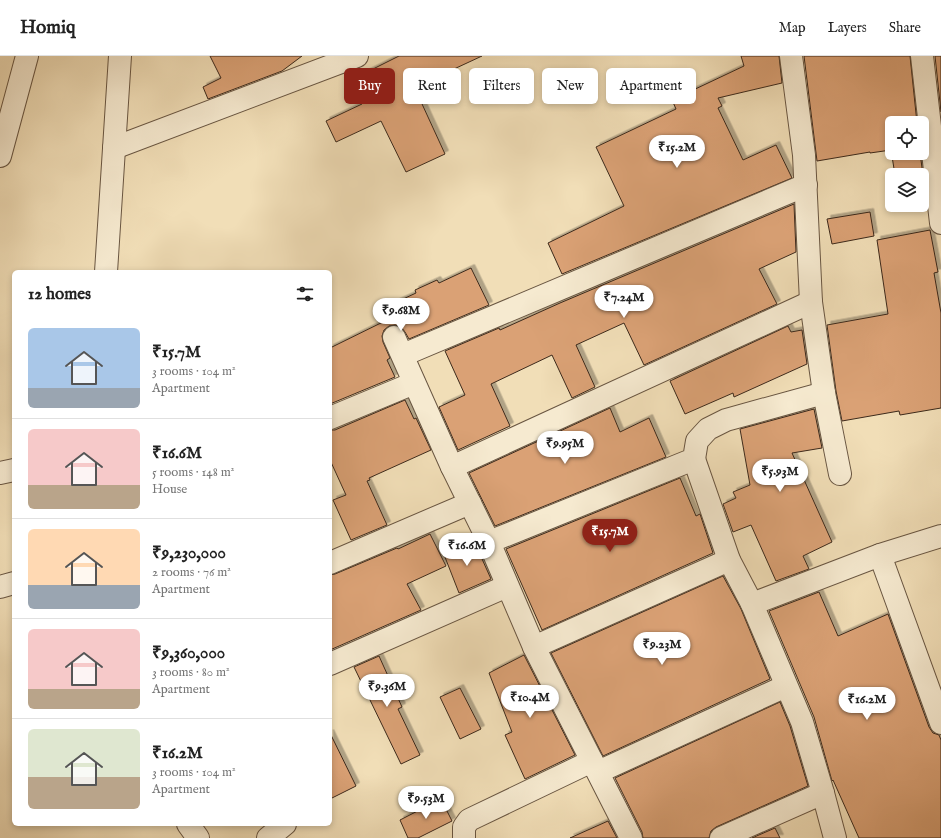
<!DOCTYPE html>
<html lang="en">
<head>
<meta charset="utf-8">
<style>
  body { margin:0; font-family:"IM FELL English",serif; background:#f6f6f6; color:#222; height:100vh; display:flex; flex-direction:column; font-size:15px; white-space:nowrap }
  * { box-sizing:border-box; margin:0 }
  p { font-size:13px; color:#767676 }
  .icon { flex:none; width:22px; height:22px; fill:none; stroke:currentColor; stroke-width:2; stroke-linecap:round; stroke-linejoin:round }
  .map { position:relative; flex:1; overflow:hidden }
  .drawer { position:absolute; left:12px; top:214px; width:320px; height:556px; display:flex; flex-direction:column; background:#fff; border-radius:6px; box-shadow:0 2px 6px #0003 }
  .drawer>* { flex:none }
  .hud { position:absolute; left:344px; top:12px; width:380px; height:36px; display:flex; gap:8px }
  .controls { position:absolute; left:885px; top:60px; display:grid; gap:8px }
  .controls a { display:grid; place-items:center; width:44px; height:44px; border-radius:6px; background:#fff; box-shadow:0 2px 6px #0003; font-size:20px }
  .price { position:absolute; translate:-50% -34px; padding:0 9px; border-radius:14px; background:#fff; color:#222; font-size:13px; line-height:26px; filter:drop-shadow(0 1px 2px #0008) }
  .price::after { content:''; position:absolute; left:50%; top:24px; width:12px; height:9px; margin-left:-6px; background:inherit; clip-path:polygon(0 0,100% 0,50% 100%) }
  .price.on { background:#8f2418; color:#fff }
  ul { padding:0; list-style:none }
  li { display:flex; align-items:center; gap:12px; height:100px; padding:0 16px }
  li+li { border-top:1px solid #e0e0e0 }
  li span { display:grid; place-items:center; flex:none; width:112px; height:80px; border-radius:6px; color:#555 }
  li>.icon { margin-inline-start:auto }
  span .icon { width:48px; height:48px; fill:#fffc; stroke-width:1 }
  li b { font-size:17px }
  h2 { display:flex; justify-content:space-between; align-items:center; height:48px; padding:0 16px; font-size:17px }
  .tag { padding:0 14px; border-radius:6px; background:#fff; box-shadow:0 2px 6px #0003; font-size:14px; line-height:36px }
  .tag.on { background:#8f2418; color:#fff }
  header { display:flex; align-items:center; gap:24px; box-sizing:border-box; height:56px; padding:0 20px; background:#fff; border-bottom:1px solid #e0e0e0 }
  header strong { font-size:19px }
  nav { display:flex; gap:22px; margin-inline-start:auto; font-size:14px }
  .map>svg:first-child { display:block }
  .building { fill:#daa175; stroke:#3c291b; filter:url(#shadow) }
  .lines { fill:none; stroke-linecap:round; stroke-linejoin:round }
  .minor-casing { stroke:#695642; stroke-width:24 }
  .minor { stroke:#f6ead0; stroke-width:22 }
</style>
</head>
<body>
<header>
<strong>Homiq</strong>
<nav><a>Map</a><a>Layers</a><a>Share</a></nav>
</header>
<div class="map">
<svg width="941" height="782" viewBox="0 0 941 782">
  <defs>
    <filter id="shadow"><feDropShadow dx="3.5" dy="-3.5" stdDeviation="0" flood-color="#0004"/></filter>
  </defs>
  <rect width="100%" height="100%" fill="#f1deb7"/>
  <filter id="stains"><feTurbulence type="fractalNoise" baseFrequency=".005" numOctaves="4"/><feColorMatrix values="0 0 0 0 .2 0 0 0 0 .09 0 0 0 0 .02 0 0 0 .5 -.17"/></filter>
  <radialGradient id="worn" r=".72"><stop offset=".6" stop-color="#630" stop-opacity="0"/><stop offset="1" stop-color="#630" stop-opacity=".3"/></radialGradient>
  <!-- building -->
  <g class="building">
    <polygon points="210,0 302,0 282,15 208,43 203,31 221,22"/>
    <polygon points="399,0 482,0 439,20 442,25 417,37 445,98 406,116 381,65 336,86 326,65 362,48 351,24"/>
    <polygon points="741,0 779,0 782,27 718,42 722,50 718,52 743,104 776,89 792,122 562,218 548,187 624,150 596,91 676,53 672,44 744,10"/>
    <polygon points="804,0 910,0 917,67 892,67 892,97 920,97 923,119 895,119 891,94 870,97 870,96 817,105"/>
    <polygon points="935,0 941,0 941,56"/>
    <polygon points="794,148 796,196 759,213 777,248 644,309 624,267 576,289 595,331 572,342 552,299 491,328 510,370 458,394 439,351 465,339 445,295 499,272 500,274 560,247"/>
    <polygon points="870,156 874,180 832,188 827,163"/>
    <polygon points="930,174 938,216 934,217 941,257 941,352 900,359 899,355 842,365 836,335 827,269 888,258 877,184"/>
    <polygon points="471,212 489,249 409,283 405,276 401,271 395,269 389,270 384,274 382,280 383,286 390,302 387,304 395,321 330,348 330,292 391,262 386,251 416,237 415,234 437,224 439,227"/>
    <polygon points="788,270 791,276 802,274 807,308 734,341 733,337 685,358 670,325"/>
    <polygon points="405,344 414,363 416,362 431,394 369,422 370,424 367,425 387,469 351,484 333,444 346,439 330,404 330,374 335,374"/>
    <polygon points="610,352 620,376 649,362 666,401 495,470 469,417"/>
    <polygon points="814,353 822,392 792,397 832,486 803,500 809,513 776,525 751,469 733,476 723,448 736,442 733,436 750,429 740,373"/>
    <polygon points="680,422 696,460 700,458 713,497 542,574 506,493"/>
    <polygon points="430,478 446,510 407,528 421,554 330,594 330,519 335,518 397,492 398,493"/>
    <polygon points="474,485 491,523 459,537 443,496"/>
    <polygon points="723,520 741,553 770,623 603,700 551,597"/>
    <polygon points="819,536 838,580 888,558 929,671 933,677 939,679 941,684 941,782 859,782 833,724 832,725 814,661 769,555"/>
    <polygon points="524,599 575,699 525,723 505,679 512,676 489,617"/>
    <polygon points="379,600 402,651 398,653 420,699 401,708 354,611"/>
    <polygon points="460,632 481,673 460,683 440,641"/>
    <polygon points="780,646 790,670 808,730 716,771 711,775 709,782 643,782 642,776 615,722"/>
    <polygon points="330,677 356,730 330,743"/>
    <polygon points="441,743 452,765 418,782 408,782 400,764"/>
    <polygon points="608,765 617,782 570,782"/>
    <polygon points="775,772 780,782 752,782"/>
  </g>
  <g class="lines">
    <!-- minor casing -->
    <g class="minor-casing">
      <g id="minor">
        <polyline points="791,0 804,99 811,246 824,337 840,418"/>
        <polyline points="922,0 941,167"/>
        <polyline points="114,92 357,0"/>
        <polyline points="0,100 27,0"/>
        <polyline points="106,216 120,0"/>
        <polyline points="394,281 452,411 489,486"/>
        <polyline points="403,299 806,129"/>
        <polyline points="330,362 414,327"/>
        <polyline points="694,403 729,504 752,548"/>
        <polyline points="452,411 811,246"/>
        <polyline points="0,417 14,414"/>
        <polyline points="880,499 941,667"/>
        <polyline points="330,507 470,447"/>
        <polyline points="0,531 14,527"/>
        <polyline points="534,591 729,504"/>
        <polyline points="330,608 507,530"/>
        <polyline points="598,716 786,630"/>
        <polyline points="188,768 198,782"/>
        <polyline points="268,782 285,768"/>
        <polyline points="464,782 464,771 469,764 592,705"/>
        <polyline points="631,782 534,591 489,486 694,403 697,385 708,373 726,364 824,337"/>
        <polyline points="721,782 823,737"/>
        <polyline points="835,782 823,737 802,666 752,548 880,499 941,480"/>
      </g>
    </g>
    <!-- minor -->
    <use href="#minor" class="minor"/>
  </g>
  <rect width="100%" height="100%" filter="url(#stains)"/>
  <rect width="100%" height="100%" fill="url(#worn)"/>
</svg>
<div class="controls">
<a><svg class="icon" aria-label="locate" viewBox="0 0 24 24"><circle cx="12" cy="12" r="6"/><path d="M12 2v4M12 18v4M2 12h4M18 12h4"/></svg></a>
<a><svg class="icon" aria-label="layers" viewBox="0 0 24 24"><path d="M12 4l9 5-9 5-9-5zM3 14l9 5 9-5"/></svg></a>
</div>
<b class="price" style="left:677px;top:113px">₹15.2M</b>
<b class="price" style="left:624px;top:263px">₹7.24M</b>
<b class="price" style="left:401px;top:276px">₹9.68M</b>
<b class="price" style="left:565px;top:409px">₹9.95M</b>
<b class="price" style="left:780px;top:437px">₹5.93M</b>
<b class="price on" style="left:610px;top:497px">₹15.7M</b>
<b class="price" style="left:467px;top:511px">₹16.6M</b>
<b class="price" style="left:662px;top:610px">₹9.23M</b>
<b class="price" style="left:387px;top:652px">₹9.36M</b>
<b class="price" style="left:530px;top:663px">₹10.4M</b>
<b class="price" style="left:867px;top:665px">₹16.2M</b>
<b class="price" style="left:426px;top:764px">₹9.53M</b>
<div class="hud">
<a class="tag on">Buy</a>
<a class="tag">Rent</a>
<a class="tag">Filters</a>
<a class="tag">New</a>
<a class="tag">Apartment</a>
</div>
<section class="drawer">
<h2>12 homes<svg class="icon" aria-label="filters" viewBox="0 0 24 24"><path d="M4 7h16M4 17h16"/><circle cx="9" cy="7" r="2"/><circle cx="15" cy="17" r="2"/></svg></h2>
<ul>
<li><span style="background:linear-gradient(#a9c7e8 75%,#9aa5b1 0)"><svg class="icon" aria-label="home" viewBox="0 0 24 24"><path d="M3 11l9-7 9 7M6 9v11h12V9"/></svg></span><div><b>₹15.7M</b><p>3 rooms · 104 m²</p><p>Apartment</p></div></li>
<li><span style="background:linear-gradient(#f6c9c9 70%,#b9a48a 0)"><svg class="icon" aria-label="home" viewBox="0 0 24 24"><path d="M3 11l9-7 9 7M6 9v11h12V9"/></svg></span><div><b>₹16.6M</b><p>5 rooms · 148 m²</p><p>House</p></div></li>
<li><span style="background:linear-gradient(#ffd9b3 70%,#9aa5b1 0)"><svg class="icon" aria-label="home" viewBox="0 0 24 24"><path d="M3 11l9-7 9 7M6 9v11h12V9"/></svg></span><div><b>₹9,230,000</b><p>2 rooms · 76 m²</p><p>Apartment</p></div></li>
<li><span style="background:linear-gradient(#f6c9c9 75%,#b9a48a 0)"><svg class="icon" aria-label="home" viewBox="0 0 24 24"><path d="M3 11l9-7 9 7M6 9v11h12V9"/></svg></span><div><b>₹9,360,000</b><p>3 rooms · 80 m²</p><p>Apartment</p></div></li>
<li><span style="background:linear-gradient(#dfe7d0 60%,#b9a48a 0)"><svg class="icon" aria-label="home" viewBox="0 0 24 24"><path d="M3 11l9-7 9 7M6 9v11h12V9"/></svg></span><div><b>₹16.2M</b><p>3 rooms · 104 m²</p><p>Apartment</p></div></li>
</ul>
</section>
</div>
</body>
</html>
